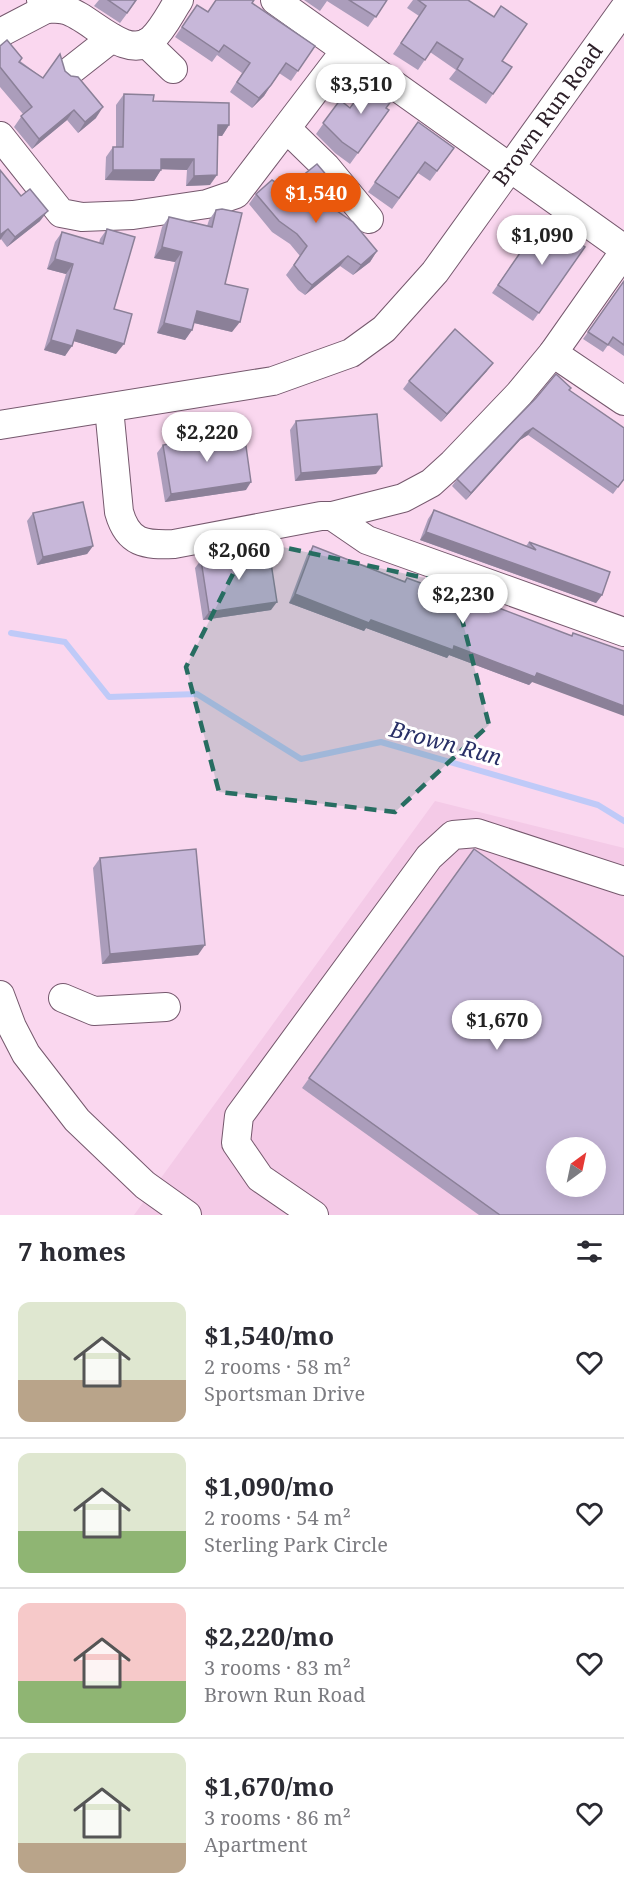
<!DOCTYPE html>
<html lang="en">
<head>
<meta charset="utf-8">
<style>
  body { margin:0; font-family:"Noto Serif",serif; background:#f2f2f3; color:#2b2b33; height:100vh; display:flex; flex-direction:column; font-size:22px; white-space:nowrap }
  * { box-sizing:border-box; margin:0 }
  p { font-size:20px; color:#7c7c81 }
  .icon { flex:none; width:33px; height:33px; fill:none; stroke:currentColor; stroke-width:2; stroke-linecap:round; stroke-linejoin:round }
  .map { position:relative; height:1215px; overflow:hidden }
  .drawer { display:flex; flex-direction:column; background:#fff; flex:1 }
  .drawer>* { flex:none }
  .needle { width:39px; rotate:33deg }
  .controls { position:absolute; left:546px; top:1137px; display:grid; gap:12px }
  .controls a { display:grid; place-items:center; width:60px; height:60px; border-radius:50%; background:#fff; box-shadow:0 3px 15px #0003; font-size:30px }
  .price { position:absolute; translate:-50% -51px; padding:0 14px; border-radius:21px; background:#fff; color:#222; font-size:20px; line-height:39px; filter:drop-shadow(0 2px 3px #0008) }
  .price::after { content:''; position:absolute; left:50%; top:36px; width:18px; height:14px; margin-left:-9px; background:inherit; clip-path:polygon(0 0,100% 0,50% 100%) }
  .price.active { background:#ea580c; color:#fff }
  ul { padding:0; list-style:none }
  li { display:flex; align-items:center; gap:18px; height:150px; padding:0 18px }
  li+li { border-top:2px solid #e1e1e2 }
  li span { display:grid; place-items:center; flex:none; width:168px; height:120px; border-radius:12px; color:#555 }
  li>.icon { margin-inline-start:auto }
  span .icon { width:72px; height:72px; fill:#fffc; stroke-width:1 }
  li b { font-size:26px }
  h2 { display:flex; justify-content:space-between; align-items:center; height:72px; padding:0 18px; font-size:26px }
  .map>svg:first-child { display:block }
  .built { fill:#f4cae7; fill-rule:evenodd }
  .lines { fill:none; stroke-linecap:round; stroke-linejoin:round }
  .stream { stroke:#bfcaf8; stroke-width:6 }
  .minor-casing { stroke:#75586d; stroke-width:30 }
  .minor { stroke:#fff; stroke-width:28 }
  .wall { fill:#ab9dbb }
  .shaded-wall { fill:#8b8098 }
  .building { fill:#c7b7d9; stroke:#8b8098; stroke-width:1.5; fill-rule:evenodd }
  .marked { fill:#276d61; fill-opacity:0.2; stroke:#276d61; stroke-width:4.5; stroke-dasharray:12 8; stroke-linejoin:round }
  .labels { text-anchor:middle; stroke-width:6; stroke-linejoin:round; paint-order:stroke }
  .street-label { font-size:21px; fill:#2d2029; stroke:#fff }
  .water-label { font-size:22px; font-style:italic; fill:#293067; stroke:#fff }
</style>
</head>
<body>
<div class="map">
<svg width="624" height="1215" viewBox="0 0 624 1215">
  <rect width="100%" height="100%" fill="#fad7ef"/>
  <!-- built -->
  <path class="built" d="M 435,801 L 624,848 L 624,1215 L 134,1215 ZM 556,1148 L 596,1148 L 596,1186 L 556,1186 Z"/>
  <g class="lines">
    <!-- stream -->
    <polyline class="stream" points="11,633 65,642 109,697 197,694 301,759 381,742 598,805 624,821"/>
    <!-- minor casing -->
    <g class="minor-casing">
      <g id="minor">
        <polyline points="275,0 624,249"/>
        <path d="M 46,9 C 52,9 59,8 65,10 C 90,16 127,63 152,39 C 163,29 171,12 179,0"/>
        <polyline points="0,33 46,9 41,0"/>
        <polyline points="146,43 173,69"/>
        <polyline points="70,71 112,38"/>
        <polyline points="287,129 326,167 369,219"/>
        <polyline points="0,136 61,213 82,217 133,215 207,204 236,194 345,51"/>
        <polyline points="553,353 624,401"/>
        <path d="M 109,408 L 119,512 C 128,544 145,545 174,544 L 321,516 L 332,516 L 367,540 L 624,632"/>
        <polyline points="0,425 273,381 351,353 384,329 435,272 624,9"/>
        <polyline points="332,516 403,498 431,483 453,463 519,394 553,353 624,252"/>
        <polyline points="0,995 12,1027 26,1054 77,1120 145,1185 187,1215"/>
        <polyline points="63,998 94,1011 166,1007"/>
        <polyline points="314,1215 260,1178 236,1143 239,1116 429,857 453,835 477,833 624,881"/>
      </g>
    </g>
    <!-- minor -->
    <use href="#minor" class="minor"/>
  </g>
  <!-- wall -->
  <g class="wall">
    <polygon points="99,0 137,0 120,23 94,6"/>
    <polygon points="304,0 387,0 368,27 327,1 320,11"/>
    <polygon points="413,0 468,0 502,61 512,67 486,104 449,79 456,70 430,52 418,70 393,54 419,16 407,8"/>
    <polygon points="252,3 315,46 291,81 279,73 264,96 252,108 230,92 242,73 217,55 212,62 175,37 197,5 208,12"/>
    <polygon points="0,46 43,78 65,71 96,118 78,133 67,120 32,149 14,127 23,114 0,87"/>
    <polygon points="124,94 153,101 229,125 222,136 218,136 210,185 186,186 187,170 161,169 154,181 105,180 106,157 113,147 116,147 116,105"/>
    <polygon points="340,100 350,108 386,108 389,110 350,164 335,153 316,134"/>
    <polygon points="418,122 454,148 430,181 418,173 392,209 368,192"/>
    <polygon points="0,170 40,221 7,247 1,239 0,240"/>
    <polygon points="286,189 324,202 377,251 370,262 353,275 340,266 305,295 298,290 286,275 300,256 290,244 272,232 249,204 256,194"/>
    <polygon points="216,210 225,284 232,332 194,323 192,330 185,340 157,333 175,262 154,258 162,227 169,217 207,226 209,220"/>
    <polygon points="544,218 585,247 533,321 492,293"/>
    <polygon points="107,229 116,354 74,341 65,356 44,350 66,274 47,269 55,242 62,232 99,243 100,239"/>
    <polygon points="624,281 624,356 608,345 603,352 583,339"/>
    <polygon points="487,371 441,422 403,389 409,381"/>
    <polygon points="570,391 624,479 613,494 528,435 520,440 466,500 452,486 457,479"/>
    <polygon points="296,421 376,474 295,481 290,430"/>
    <polygon points="163,445 246,490 165,502 157,453"/>
    <polygon points="434,510 526,546 529,542 602,595 596,603 420,540 428,519"/>
    <polygon points="33,513 93,546 87,554 37,565 27,521"/>
    <polygon points="313,546 404,581 407,578 489,608 491,605 571,636 573,633 624,651 532,682 529,685 449,655 447,658 366,628 364,631 289,603 307,555"/>
    <polygon points="201,560 271,610 203,620 195,568"/>
    <polygon points="474,849 624,1215 479,1215 302,1088"/>
    <polygon points="100,858 198,955 102,964 93,868"/>
  </g>
  <!-- shaded-wall -->
  <g class="shaded-wall">
    <polygon points="271,85 264,96 252,108 259,98"/>
    <polygon points="103,107 96,118 78,133 85,122"/>
    <polygon points="74,110 67,120 32,149 39,139"/>
    <polygon points="218,125 229,125 222,136 211,135"/>
    <polygon points="161,159 194,159 187,170 154,169"/>
    <polygon points="113,170 161,170 154,181 105,180"/>
    <polygon points="217,175 210,185 186,186 194,176"/>
    <polygon points="48,211 40,221 7,247 15,237"/>
    <polygon points="8,229 0,240 0,235"/>
    <polygon points="162,247 182,252 175,262 154,258"/>
    <polygon points="377,251 370,262 353,275 361,265"/>
    <polygon points="348,256 340,266 305,295 312,285"/>
    <polygon points="55,259 73,264 66,274 47,269"/>
    <polygon points="197,311 240,322 232,332 190,322"/>
    <polygon points="164,323 192,330 185,340 157,333"/>
    <polygon points="77,330 124,344 116,354 70,340"/>
    <polygon points="51,340 72,346 65,356 44,350"/>
    <polygon points="493,363 487,371 441,422 447,414"/>
    <polygon points="533,428 528,435 520,440 466,500 471,493 525,433"/>
    <polygon points="382,466 376,474 295,481 301,473"/>
    <polygon points="251,482 246,490 165,502 171,494"/>
    <polygon points="426,532 602,595 596,603 420,540"/>
    <polygon points="93,546 87,554 37,565 43,557"/>
    <polygon points="295,594 537,673 624,706 624,716 532,682 529,685 449,655 447,658 366,628 364,631 289,603"/>
    <polygon points="277,602 271,610 203,620 209,612"/>
    <polygon points="205,945 198,955 102,964 110,954"/>
  </g>
  <!-- building -->
  <g class="building">
    <polygon points="108,0 136,0 127,13"/>
    <polygon points="216,0 254,0 252,3 315,46 298,71 286,63 271,85 259,98 237,82 250,63 224,45 219,52 182,27 197,5 208,12"/>
    <polygon points="349,0 387,0 376,17"/>
    <polygon points="418,0 468,0 494,17 501,6 527,24 502,61 512,67 493,94 457,69 463,59 437,42 425,60 401,43 426,6"/>
    <polygon points="7,40 22,58 19,62 43,78 60,54 65,71 71,76 78,77 103,107 85,122 74,110 39,139 21,116 32,107 0,67 0,46"/>
    <polygon points="374,75 398,92 386,108 389,110 358,153 342,142 323,123 340,100 350,108"/>
    <polygon points="124,94 154,95 153,101 229,103 229,125 218,125 217,175 194,176 194,159 161,159 161,170 113,170 113,147 123,147"/>
    <polygon points="418,122 454,148 437,171 425,162 399,198 375,182"/>
    <polygon points="317,164 335,185 324,202 353,222 377,251 361,265 348,256 312,285 306,280 294,265 307,246 297,234 279,221 256,194 272,180 286,189"/>
    <polygon points="0,170 21,196 30,189 48,211 15,237 8,229 0,235"/>
    <polygon points="222,209 242,213 225,284 248,289 240,322 197,311 192,330 164,323 182,252 162,247 169,217 212,227 216,210"/>
    <polygon points="544,218 585,247 539,313 498,285"/>
    <polygon points="107,229 135,237 114,309 132,314 124,344 77,330 72,346 51,340 73,264 55,259 62,232 103,244"/>
    <polygon points="624,281 624,345 613,337 608,345 588,332"/>
    <polygon points="455,329 493,363 447,414 409,381"/>
    <polygon points="556,374 571,388 569,390 624,428 624,479 618,487 533,428 525,433 471,493 457,479 536,398"/>
    <polygon points="377,414 382,466 301,473 296,421"/>
    <polygon points="244,432 251,482 171,494 163,445"/>
    <polygon points="83,502 93,546 43,557 33,513"/>
    <polygon points="434,510 536,550 529,542 610,572 602,595 426,532"/>
    <polygon points="313,546 405,582 407,578 489,608 491,605 572,636 573,633 624,651 624,706 537,673 535,677 454,646 453,650 371,620 369,623 295,594"/>
    <polygon points="269,550 277,602 209,612 201,560"/>
    <polygon points="196,849 205,945 110,954 100,858"/>
    <path d="M 474,849 L 624,957 L 624,1215 L 500,1215 L 309,1078 ZM 556,1148 L 596,1148 L 596,1186 L 556,1186 Z"/>
  </g>
  <!-- marked area -->
  <path class="marked" d="M 250,540 L 453,584 L 489,725 L 395,812 L 219,792 L 186,667 Z"/>
  <g class="labels">
    <!-- street labels -->
    <g class="street-label">
      <text transform="translate(548 115) rotate(-54)" y="7">Brown Run Road</text>
    </g>
    <!-- water labels -->
    <g class="water-label">
      <text transform="translate(446 743) rotate(15)" y="8">Brown Run</text>
    </g>
  </g>
</svg>
<div class="controls">
<a><svg class="needle" viewBox="-14 -14 28 28"><path d="M0-13l5 13h-10z" fill="#e53935"/><path d="M0 13l5-13h-10z" fill="#7c7c81"/></svg></a>
</div>
<b class="price" style="left:361px;top:115px">$3,510</b>
<b class="price active" style="left:316px;top:224px">$1,540</b>
<b class="price" style="left:542px;top:266px">$1,090</b>
<b class="price" style="left:207px;top:463px">$2,220</b>
<b class="price" style="left:239px;top:581px">$2,060</b>
<b class="price" style="left:463px;top:625px">$2,230</b>
<b class="price" style="left:497px;top:1051px">$1,670</b>
</div>
<section class="drawer">
<h2>7 homes<svg class="icon" aria-label="filters" viewBox="0 0 24 24"><path d="M4 7h16M4 17h16"/><circle cx="9" cy="7" r="2"/><circle cx="15" cy="17" r="2"/></svg></h2>
<ul>
<li><span style="background:linear-gradient(#dfe7d0 65%,#b9a48a 0)"><svg class="icon" aria-label="home" viewBox="0 0 24 24"><path d="M3 11l9-7 9 7M6 9v11h12V9"/></svg></span><div><b>$1,540/mo</b><p>2 rooms · 58 m²</p><p>Sportsman Drive</p></div><svg class="icon" aria-label="heart" viewBox="0 0 24 24"><path d="M12 20l-8-8c-3-5 5-10 8-4 3-6 11-1 8 4z"/></svg></li>
<li><span style="background:linear-gradient(#dfe7d0 65%,#8fb573 0)"><svg class="icon" aria-label="home" viewBox="0 0 24 24"><path d="M3 11l9-7 9 7M6 9v11h12V9"/></svg></span><div><b>$1,090/mo</b><p>2 rooms · 54 m²</p><p>Sterling Park Circle</p></div><svg class="icon" aria-label="heart" viewBox="0 0 24 24"><path d="M12 20l-8-8c-3-5 5-10 8-4 3-6 11-1 8 4z"/></svg></li>
<li><span style="background:linear-gradient(#f6c9c9 65%,#8fb573 0)"><svg class="icon" aria-label="home" viewBox="0 0 24 24"><path d="M3 11l9-7 9 7M6 9v11h12V9"/></svg></span><div><b>$2,220/mo</b><p>3 rooms · 83 m²</p><p>Brown Run Road</p></div><svg class="icon" aria-label="heart" viewBox="0 0 24 24"><path d="M12 20l-8-8c-3-5 5-10 8-4 3-6 11-1 8 4z"/></svg></li>
<li><span style="background:linear-gradient(#dfe7d0 75%,#b9a48a 0)"><svg class="icon" aria-label="home" viewBox="0 0 24 24"><path d="M3 11l9-7 9 7M6 9v11h12V9"/></svg></span><div><b>$1,670/mo</b><p>3 rooms · 86 m²</p><p>Apartment</p></div><svg class="icon" aria-label="heart" viewBox="0 0 24 24"><path d="M12 20l-8-8c-3-5 5-10 8-4 3-6 11-1 8 4z"/></svg></li>
</ul>
</section>
</body>
</html>
